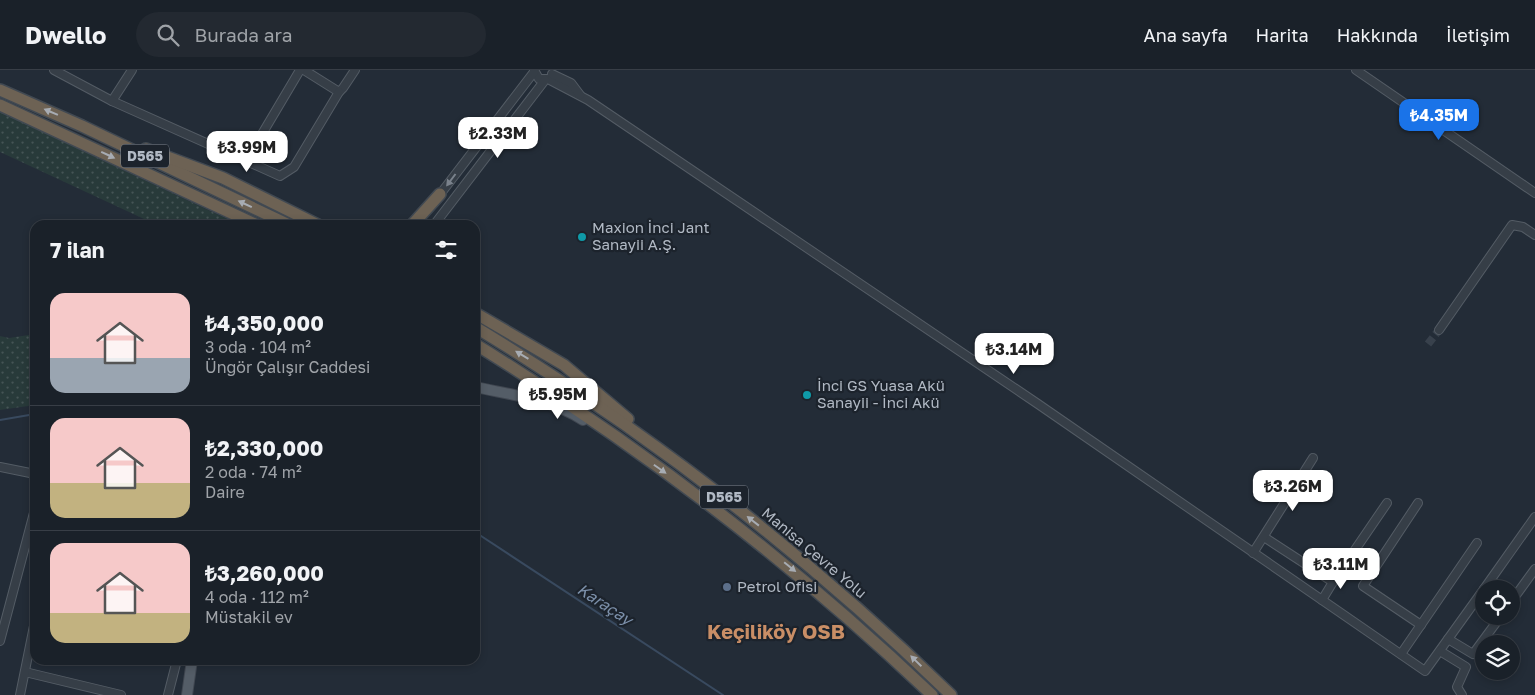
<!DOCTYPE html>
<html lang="tr">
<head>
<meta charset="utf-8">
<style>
  body { margin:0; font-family:"Golos Text",sans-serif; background:#232931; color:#f1f3f6; height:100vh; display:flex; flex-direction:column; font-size:19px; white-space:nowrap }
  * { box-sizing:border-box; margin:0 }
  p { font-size:16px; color:#9fa3a8 }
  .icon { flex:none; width:28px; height:28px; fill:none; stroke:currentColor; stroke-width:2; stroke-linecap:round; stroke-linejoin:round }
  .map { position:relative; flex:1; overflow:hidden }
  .details { position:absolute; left:30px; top:150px; width:450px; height:445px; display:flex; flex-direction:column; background:#1a2129; border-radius:15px; box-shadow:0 2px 8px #0003,0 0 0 1px #383e46 }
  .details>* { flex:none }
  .fabs { position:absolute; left:1475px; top:510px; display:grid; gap:10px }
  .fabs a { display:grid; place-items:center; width:45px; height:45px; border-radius:50%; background:#1a2129; box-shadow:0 2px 8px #0003,0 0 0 1px #383e46; font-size:25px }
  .price { position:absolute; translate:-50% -42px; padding:0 11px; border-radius:10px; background:#fff; color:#222; font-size:16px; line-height:32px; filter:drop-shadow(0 1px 2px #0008) }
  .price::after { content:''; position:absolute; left:50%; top:30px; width:15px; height:11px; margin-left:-8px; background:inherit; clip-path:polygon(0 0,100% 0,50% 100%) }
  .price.on { background:#1a73e8; color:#fff }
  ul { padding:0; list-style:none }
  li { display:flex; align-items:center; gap:15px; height:125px; padding:0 20px }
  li+li { border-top:1px solid #383e46 }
  li span { display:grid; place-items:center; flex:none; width:140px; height:100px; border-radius:15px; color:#555 }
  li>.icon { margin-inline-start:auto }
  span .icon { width:60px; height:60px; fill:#fffc; stroke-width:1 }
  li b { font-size:21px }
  h2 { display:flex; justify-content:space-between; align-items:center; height:60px; padding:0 20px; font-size:21px }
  header { display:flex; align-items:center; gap:30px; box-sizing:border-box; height:70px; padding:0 25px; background:#1a2129; border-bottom:1px solid #383e46 }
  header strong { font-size:24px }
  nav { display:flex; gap:28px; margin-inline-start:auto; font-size:18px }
  .search { width:350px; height:45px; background:#232931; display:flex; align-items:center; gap:12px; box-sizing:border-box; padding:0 18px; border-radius:28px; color:#9fa3a8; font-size:19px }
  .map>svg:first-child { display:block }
  .grass { fill:url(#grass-dots) }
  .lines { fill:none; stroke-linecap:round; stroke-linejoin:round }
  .stream { stroke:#394a5f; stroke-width:2 }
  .minor-tunnel { stroke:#38414c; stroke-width:8; stroke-dasharray:8 4; stroke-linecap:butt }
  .minor-casing { stroke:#545c65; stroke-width:10 }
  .major-casing { stroke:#404751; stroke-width:12 }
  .highway-casing { stroke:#414952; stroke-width:14 }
  .minor { stroke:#363e47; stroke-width:8 }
  .major { stroke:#545d67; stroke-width:10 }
  .highway { stroke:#6d6254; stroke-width:11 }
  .oneway { fill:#a7acb3 }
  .oneway2 { fill:#7a828c }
  .culture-dot { fill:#0f9aa8; stroke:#1c232c; stroke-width:2 }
  .service-dot { fill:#5c6f8a; stroke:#1c232c; stroke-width:2 }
  .labels { text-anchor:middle; stroke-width:4.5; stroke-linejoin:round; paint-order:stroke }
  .shield { fill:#1c232c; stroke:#848c96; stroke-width:1 }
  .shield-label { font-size:14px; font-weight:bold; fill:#b1b9c4 }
  .poi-label { font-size:15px; fill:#b1b9c4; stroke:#1c232c; text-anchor:start }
  .street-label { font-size:15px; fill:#b1b9c4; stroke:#1c232c }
  .water-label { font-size:16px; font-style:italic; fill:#7c90aa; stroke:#1c232c }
  .district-label { font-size:20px; font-weight:bold; fill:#c98e66; stroke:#1c232c }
</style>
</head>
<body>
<header>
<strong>Dwello</strong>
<div class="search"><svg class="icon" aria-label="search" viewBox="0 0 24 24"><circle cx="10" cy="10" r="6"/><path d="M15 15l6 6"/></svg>Burada ara</div>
<nav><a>Ana sayfa</a><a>Harita</a><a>Hakkında</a><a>İletişim</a></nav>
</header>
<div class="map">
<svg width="1535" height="625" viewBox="0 0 1535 625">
  <defs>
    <pattern id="grass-dots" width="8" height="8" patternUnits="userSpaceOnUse" patternTransform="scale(1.25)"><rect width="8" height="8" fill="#283a3a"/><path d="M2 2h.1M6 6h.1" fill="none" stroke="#455455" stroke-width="1.8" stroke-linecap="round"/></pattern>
  </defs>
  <rect width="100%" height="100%" fill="#232c37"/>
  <!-- grass -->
  <g class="grass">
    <polygon points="0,42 208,140 241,155 157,155 0,82"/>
    <polygon points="35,264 35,335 0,340 0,266 9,268"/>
  </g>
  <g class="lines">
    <!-- stream -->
    <g class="stream">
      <polyline points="0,350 35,344"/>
      <polyline points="475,462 723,625"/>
    </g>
    <!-- minor-tunnel -->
    <polyline class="minor-tunnel" points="1428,274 1439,260"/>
    <!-- minor casing -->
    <g class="minor-casing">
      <g id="minor">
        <polyline points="54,0 112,31 132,0"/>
        <polyline points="304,0 339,22 343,18 355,0"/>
        <polyline points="534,0 539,9 548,9 588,30 1038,334 1425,601 1484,519"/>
        <polyline points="1356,0 1535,123"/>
        <polyline points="552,4 571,13 580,25"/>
        <polyline points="112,31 280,106 294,97 339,22"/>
        <polyline points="246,91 300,0"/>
        <polyline points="438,127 534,2"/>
        <polyline points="434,155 545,10"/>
        <polyline points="1439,260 1512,155 1523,157 1535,165"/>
        <polyline points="0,397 35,404"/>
        <polyline points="1418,433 1363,516 1421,555"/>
        <polyline points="1264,467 1333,512 1387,433"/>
        <polyline points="1253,483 1313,388"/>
        <polyline points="1484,519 1535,447"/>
        <polyline points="1322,530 1333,512"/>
        <polyline points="1511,532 1535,499"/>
        <polyline points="1448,569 1473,584 1501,546"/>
        <polyline points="0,571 35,439"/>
        <polyline points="1440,581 1466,597 1457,617 1462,625"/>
        <polyline points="1401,584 1477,473"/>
        <polyline points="25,602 121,625"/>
        <polyline points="20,625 35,551"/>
        <polyline points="168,625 177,590"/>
      </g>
    </g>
    <!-- major casing -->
    <g class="major-casing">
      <g id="major">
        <path d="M 475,317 C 512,325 551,329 583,350"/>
        <polyline points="187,625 192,590"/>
      </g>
    </g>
    <!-- highway casing -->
    <g class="highway-casing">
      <g id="highway">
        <polyline points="0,20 82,56 289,155"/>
        <polyline points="0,35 257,155"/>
        <polyline points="146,79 223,108 318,155"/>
        <polyline points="412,155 440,124"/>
        <polyline points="475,243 564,295 628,349"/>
        <path d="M 475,257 C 647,361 807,485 951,625"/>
        <path d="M 475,274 C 639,375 792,492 932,625"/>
      </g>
    </g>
    <!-- minor -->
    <use href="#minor" class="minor"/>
    <!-- major -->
    <use href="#major" class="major"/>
    <!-- highway -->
    <use href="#highway" class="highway"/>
  </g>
  <!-- one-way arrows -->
  <defs><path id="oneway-solid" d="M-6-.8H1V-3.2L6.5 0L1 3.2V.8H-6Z" transform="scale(1.25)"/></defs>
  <g class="oneway">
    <use href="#oneway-solid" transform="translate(51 42) rotate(-157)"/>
    <use href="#oneway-solid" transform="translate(108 85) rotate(25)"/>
    <use href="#oneway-solid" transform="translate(245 134) rotate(-155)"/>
    <use href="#oneway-solid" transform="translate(522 285) rotate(-149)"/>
    <use href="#oneway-solid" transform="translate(660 399) rotate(35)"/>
    <use href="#oneway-solid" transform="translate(753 451) rotate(-142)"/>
    <use href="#oneway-solid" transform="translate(790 497) rotate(39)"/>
    <use href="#oneway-solid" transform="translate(916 591) rotate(-136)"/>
  </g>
  <use class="oneway2" href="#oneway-solid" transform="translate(451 110) rotate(127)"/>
  <!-- markers -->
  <g class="culture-dot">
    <circle cx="582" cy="167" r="5"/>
    <circle cx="807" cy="325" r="5"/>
  </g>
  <circle class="service-dot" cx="727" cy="517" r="5"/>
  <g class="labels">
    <!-- shield labels -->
    <g class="shield">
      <rect x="121" y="74.5" width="48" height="23" rx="4"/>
      <rect x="700" y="415.5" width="48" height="23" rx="4"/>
    </g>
    <g class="shield-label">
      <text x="145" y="91">D565</text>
      <text x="724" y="432">D565</text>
    </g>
    <!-- poi labels -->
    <g class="poi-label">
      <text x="592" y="163">Maxion İnci Jant<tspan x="592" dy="17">Sanayii A.Ş.</tspan></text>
      <text x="817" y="321">İnci GS Yuasa Akü<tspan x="817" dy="17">Sanayii - İnci Akü</tspan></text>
      <text x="737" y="522">Petrol Ofisi</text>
    </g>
    <!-- street labels -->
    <g class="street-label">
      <text transform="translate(814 483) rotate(40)" y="5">Manisa Çevre Yolu</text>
    </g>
    <!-- water labels -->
    <g class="water-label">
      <text transform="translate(605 534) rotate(33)" y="6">Karaçay</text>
    </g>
    <!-- district labels -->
    <g class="district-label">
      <text x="776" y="569">Keçiliköy OSB</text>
    </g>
  </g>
</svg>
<div class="fabs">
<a><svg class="icon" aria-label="locate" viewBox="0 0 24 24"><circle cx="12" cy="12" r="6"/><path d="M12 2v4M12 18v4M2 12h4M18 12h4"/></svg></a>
<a><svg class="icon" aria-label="layers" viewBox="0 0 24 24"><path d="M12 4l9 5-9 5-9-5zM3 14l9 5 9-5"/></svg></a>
</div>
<b class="price on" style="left:1439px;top:71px">₺4.35M</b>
<b class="price" style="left:498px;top:89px">₺2.33M</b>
<b class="price" style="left:247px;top:103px">₺3.99M</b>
<b class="price" style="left:1014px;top:305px">₺3.14M</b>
<b class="price" style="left:558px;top:350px">₺5.95M</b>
<b class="price" style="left:1293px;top:442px">₺3.26M</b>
<b class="price" style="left:1341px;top:520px">₺3.11M</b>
<section class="details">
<h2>7 ilan<svg class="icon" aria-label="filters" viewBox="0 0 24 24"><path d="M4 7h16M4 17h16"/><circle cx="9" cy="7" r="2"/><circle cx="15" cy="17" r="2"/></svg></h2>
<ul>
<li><span style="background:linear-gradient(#f6c9c9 65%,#9aa5b1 0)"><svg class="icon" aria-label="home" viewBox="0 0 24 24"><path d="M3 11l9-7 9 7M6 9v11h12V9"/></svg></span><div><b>₺4,350,000</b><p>3 oda · 104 m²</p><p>Üngör Çalışır Caddesi</p></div></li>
<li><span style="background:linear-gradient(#f6c9c9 65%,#c2b280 0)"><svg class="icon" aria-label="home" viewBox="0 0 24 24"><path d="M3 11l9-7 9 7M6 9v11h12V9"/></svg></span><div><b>₺2,330,000</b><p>2 oda · 74 m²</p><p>Daire</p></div></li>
<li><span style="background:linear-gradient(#f6c9c9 70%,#c2b280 0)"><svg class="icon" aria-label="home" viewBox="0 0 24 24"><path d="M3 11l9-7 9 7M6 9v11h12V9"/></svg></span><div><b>₺3,260,000</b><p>4 oda · 112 m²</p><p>Müstakil ev</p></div></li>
</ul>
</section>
</div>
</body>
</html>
